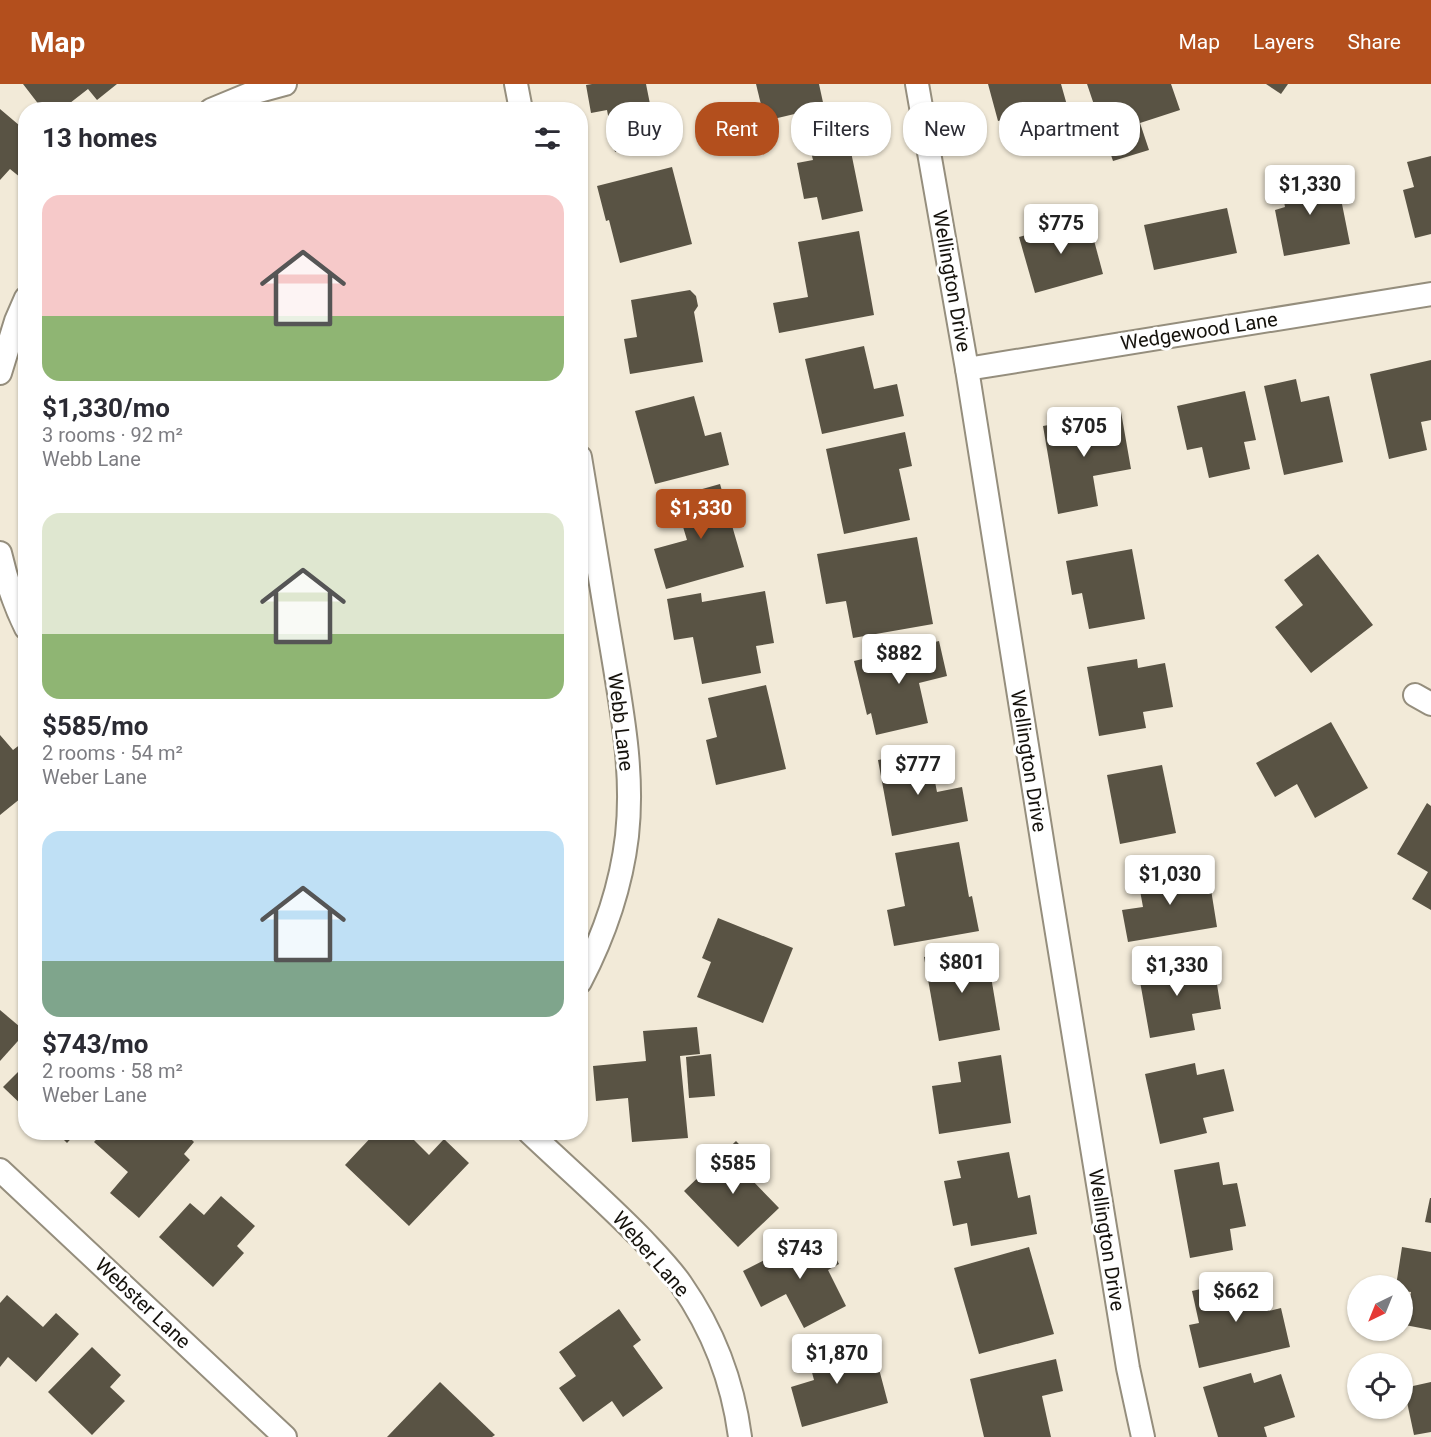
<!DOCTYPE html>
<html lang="en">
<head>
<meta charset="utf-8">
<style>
  body { margin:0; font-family:Roboto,sans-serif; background:#f7f7f7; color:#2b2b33; height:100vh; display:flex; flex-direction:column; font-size:22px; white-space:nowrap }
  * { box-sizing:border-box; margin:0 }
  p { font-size:20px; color:#7c7c81 }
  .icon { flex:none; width:33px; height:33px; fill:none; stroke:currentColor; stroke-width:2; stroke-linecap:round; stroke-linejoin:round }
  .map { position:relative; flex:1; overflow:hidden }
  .panel { position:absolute; left:18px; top:18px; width:570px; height:1038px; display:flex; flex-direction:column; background:#fff; border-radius:24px; box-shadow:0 2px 4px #0004 }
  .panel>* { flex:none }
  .banner { position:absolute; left:606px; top:18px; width:570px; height:54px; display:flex; gap:12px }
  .needle { width:39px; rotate:223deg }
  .controls { position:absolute; left:1347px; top:1191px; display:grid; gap:12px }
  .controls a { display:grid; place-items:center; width:66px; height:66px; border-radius:50%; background:#fff; box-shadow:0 2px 4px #0004; font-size:30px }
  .price { position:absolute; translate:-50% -51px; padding:0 14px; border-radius:6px; background:#fff; color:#222; font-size:20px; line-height:39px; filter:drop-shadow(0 2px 3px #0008) }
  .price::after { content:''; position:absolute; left:50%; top:36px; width:18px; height:14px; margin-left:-9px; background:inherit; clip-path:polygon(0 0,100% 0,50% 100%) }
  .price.current { background:#b34f1d; color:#fff }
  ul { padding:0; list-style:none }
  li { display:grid; align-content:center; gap:12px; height:318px; padding:0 24px }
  li span { display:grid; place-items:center; height:186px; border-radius:18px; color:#555 }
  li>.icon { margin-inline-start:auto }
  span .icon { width:108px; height:108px; fill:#fffc; stroke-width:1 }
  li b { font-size:26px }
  h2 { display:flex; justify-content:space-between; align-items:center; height:72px; padding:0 24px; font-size:26px }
  .tag { padding:0 21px; border-radius:24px; background:#fff; box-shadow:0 2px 4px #0004; font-size:21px; line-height:54px }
  .tag.current { background:#b34f1d; color:#fff }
  header { display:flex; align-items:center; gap:36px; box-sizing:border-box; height:84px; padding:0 30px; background:#b34f1d; color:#fff }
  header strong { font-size:28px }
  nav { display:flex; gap:33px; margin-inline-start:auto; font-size:21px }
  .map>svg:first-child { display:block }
  .building { fill:#595344 }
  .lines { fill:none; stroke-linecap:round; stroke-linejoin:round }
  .street-casing { stroke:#958e7d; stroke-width:26 }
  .street { stroke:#fff; stroke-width:22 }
  .labels { text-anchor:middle; stroke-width:6; stroke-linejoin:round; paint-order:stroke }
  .street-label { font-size:20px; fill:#15120c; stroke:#fff }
</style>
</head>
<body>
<header>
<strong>Map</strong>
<nav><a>Map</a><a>Layers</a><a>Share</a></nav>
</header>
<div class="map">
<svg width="1431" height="1353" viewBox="0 0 1431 1353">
  <rect width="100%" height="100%" fill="#f2ead8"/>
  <!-- building -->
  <g class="building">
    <polygon points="23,0 117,0 97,16 88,5 70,19 75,26 43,26"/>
    <polygon points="592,0 646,0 658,60 615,68 607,26 591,29 586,1"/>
    <polygon points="756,0 819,0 824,23 765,37"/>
    <polygon points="988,0 1061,0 1074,46 1012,64 1004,36 998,37"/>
    <polygon points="1087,0 1171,0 1180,26 1140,39 1149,66 1113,77"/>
    <polygon points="1266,0 1288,0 1281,10"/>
    <polygon points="0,25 26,47 26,98 10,85 0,96"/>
    <polygon points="847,48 863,127 822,136 817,113 804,115 797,79 813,76 808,56"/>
    <polygon points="1431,72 1431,150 1415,154 1403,106 1414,103 1407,78"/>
    <polygon points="672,83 692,160 620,179 609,136 606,137 597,102"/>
    <polygon points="1324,88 1330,117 1341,115 1350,160 1284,172 1275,126 1285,123 1280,96"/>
    <polygon points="1227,124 1237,169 1154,186 1144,141"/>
    <polygon points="1088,134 1103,190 1035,209 1019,153"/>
    <polygon points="859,147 874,231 779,249 773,219 808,213 798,158"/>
    <polygon points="690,206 696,212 698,222 694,228 703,278 630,290 624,255 637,253 631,216"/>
    <polygon points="864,262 874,305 897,300 904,332 822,350 805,275"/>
    <polygon points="1431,276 1431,336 1421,338 1427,366 1389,375 1370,290"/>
    <polygon points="1296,295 1301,318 1329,312 1343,378 1284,391 1264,302"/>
    <polygon points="1245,307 1256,356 1244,358 1250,385 1209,394 1202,363 1187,366 1177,322"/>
    <polygon points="694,312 705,352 721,348 729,381 655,400 635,327"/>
    <polygon points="1121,328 1131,385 1093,392 1098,422 1058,430 1043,342"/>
    <polygon points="905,348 912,382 899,385 910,436 844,450 826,365"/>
    <polygon points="720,400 744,483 666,505 654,465 687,456 674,413"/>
    <polygon points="917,453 933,540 853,554 846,517 826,520 817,470"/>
    <polygon points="1132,465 1145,535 1089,545 1082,509 1072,511 1066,477"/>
    <polygon points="1318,470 1373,541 1311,589 1275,543 1303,521 1284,496"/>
    <polygon points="765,507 774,559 756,562 761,589 702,600 693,553 674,556 667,515 701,509 702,518"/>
    <polygon points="939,557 947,592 919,599 928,639 876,651 871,629 867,631 854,577"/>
    <polygon points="1137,575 1138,584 1165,579 1173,623 1143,628 1146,644 1099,652 1087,583"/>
    <polygon points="766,601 786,685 716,701 706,656 717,653 708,614"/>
    <polygon points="1331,638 1368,704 1315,734 1297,700 1275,713 1256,679"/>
    <polygon points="0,651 13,666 26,656 26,710 0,731"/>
    <polygon points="929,667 937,708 962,703 968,737 892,752 878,676"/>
    <polygon points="1162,681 1176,749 1120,760 1107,691"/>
    <polygon points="1427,719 1431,722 1431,826 1412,815 1428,788 1397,770"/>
    <polygon points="959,758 969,813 972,812 979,847 894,862 887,826 905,822 895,769"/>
    <polygon points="1183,782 1185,797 1209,793 1217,843 1128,858 1122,826 1143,823 1137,790"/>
    <polygon points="718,834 793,864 763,939 697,913 711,878 702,874"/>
    <polygon points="986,863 1000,946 939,957 924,873"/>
    <polygon points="1185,877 1187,887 1214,882 1221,925 1192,930 1195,946 1150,954 1138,886"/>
    <polygon points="0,926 26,948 0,977"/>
    <polygon points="697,943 700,970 680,972 688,1054 632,1058 628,1014 596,1017 593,982 646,977 643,947"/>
    <polygon points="711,970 715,1012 689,1014 686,973"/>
    <polygon points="1001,971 1011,1039 939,1050 932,1002 961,998 958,978"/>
    <polygon points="1195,979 1197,991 1224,985 1234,1027 1203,1034 1207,1049 1160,1060 1145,990"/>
    <polygon points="26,980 26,1025 3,1003"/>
    <polygon points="56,1048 77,1048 67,1059"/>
    <polygon points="103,1048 184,1048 194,1058 184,1070 190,1076 139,1134 110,1109 128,1088 94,1058"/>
    <polygon points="376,1048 406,1048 429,1071 444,1055 469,1079 409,1142 345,1081"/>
    <polygon points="736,1057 760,1082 749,1093 779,1124 738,1163 684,1107"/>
    <polygon points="1009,1068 1018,1114 1030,1111 1037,1150 971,1162 967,1139 953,1142 944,1097 961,1094 957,1077"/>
    <polygon points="1219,1078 1223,1101 1237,1099 1246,1142 1230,1145 1233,1166 1190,1174 1174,1086"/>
    <polygon points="221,1112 255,1142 237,1162 244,1169 213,1203 159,1153 190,1119 204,1131"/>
    <polygon points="1430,1114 1431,1114 1431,1139 1425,1138"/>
    <polygon points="822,1147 839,1180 828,1186 846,1222 804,1244 786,1210 761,1223 743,1187"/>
    <polygon points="1029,1163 1054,1250 979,1270 954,1184"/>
    <polygon points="1402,1163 1431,1168 1431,1246 1405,1241 1411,1208 1402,1207 1402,1202 1396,1202"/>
    <polygon points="1261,1191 1269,1227 1281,1224 1290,1263 1199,1284 1189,1241 1199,1239 1192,1207"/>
    <polygon points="7,1211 43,1243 56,1229 79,1250 36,1298 8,1273 0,1283 0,1219"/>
    <polygon points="619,1225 641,1256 633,1262 663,1304 623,1333 612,1317 583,1338 559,1304 576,1292 559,1268"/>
    <polygon points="854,1254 864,1289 879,1285 888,1319 802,1343 791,1303 814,1296 806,1266"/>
    <polygon points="92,1263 121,1291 110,1303 125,1317 92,1351 48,1308"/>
    <polygon points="1056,1275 1063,1307 1042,1312 1051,1353 984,1353 970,1295"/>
    <polygon points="1251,1289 1254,1299 1281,1290 1295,1333 1264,1343 1267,1353 1218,1353 1203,1303"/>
    <polygon points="440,1298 495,1351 492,1353 387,1353"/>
    <polygon points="1431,1298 1431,1348 1414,1351 1404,1304"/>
  </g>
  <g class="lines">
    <!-- street casing -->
    <g class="street-casing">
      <g id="street">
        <polyline points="516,0 521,26"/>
        <polyline points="917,0 967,285 1049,800 1128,1284 1143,1353"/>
        <polyline points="211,26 252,9 285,0"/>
        <polyline points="967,285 1431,210"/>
        <polyline points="0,289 16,237 26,214"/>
        <path d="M 580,373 C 591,438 601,502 612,566 C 622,627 634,689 627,752 C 621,803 604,852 580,898"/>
        <path d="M 0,469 C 6,495 14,520 26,544"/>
        <polyline points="1415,611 1431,620"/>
        <path d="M 529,1048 C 567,1084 606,1118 642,1155 C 656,1170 670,1184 681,1200 C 713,1246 733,1299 740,1353"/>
        <polyline points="0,1086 285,1353"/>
      </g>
    </g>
    <!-- street -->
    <use href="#street" class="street"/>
  </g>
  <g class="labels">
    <!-- street labels -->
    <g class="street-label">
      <text transform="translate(952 197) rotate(80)" y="7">Wellington Drive</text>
      <text transform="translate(1199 247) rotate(-9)" y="7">Wedgewood Lane</text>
      <text transform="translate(621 638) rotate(83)" y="7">Webb Lane</text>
      <text transform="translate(1029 677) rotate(81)" y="7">Wellington Drive</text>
      <text transform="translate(1107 1156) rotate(81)" y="7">Wellington Drive</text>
      <text transform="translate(651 1170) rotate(49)" y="7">Weber Lane</text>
      <text transform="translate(143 1219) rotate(43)" y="7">Webster Lane</text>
    </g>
  </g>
</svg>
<div class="controls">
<a><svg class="needle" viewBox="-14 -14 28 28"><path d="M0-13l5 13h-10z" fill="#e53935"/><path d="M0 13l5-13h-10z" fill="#7c7c81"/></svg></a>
<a><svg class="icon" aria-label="locate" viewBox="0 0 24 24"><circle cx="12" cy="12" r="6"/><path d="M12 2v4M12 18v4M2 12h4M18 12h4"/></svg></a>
</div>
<b class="price" style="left:1310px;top:132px">$1,330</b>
<b class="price" style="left:1061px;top:171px">$775</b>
<b class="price" style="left:1084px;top:374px">$705</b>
<b class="price current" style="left:701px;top:456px">$1,330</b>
<b class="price" style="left:899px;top:601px">$882</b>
<b class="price" style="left:918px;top:712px">$777</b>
<b class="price" style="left:1170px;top:822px">$1,030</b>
<b class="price" style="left:962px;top:910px">$801</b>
<b class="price" style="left:1177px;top:913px">$1,330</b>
<b class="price" style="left:733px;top:1111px">$585</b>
<b class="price" style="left:800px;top:1196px">$743</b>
<b class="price" style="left:1236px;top:1239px">$662</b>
<b class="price" style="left:837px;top:1301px">$1,870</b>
<div class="banner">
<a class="tag">Buy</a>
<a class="tag current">Rent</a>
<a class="tag">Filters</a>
<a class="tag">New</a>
<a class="tag">Apartment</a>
</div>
<section class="panel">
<h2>13 homes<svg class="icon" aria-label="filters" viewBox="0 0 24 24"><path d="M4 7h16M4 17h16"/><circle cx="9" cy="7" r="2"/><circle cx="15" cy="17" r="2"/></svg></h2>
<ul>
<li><span style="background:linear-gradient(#f6c9c9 65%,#8fb573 0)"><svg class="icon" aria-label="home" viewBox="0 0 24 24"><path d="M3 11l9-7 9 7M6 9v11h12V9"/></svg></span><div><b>$1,330/mo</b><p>3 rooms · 92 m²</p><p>Webb Lane</p></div></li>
<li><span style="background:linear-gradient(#dfe7d0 65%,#8fb573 0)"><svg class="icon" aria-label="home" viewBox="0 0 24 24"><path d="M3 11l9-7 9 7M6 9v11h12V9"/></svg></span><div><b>$585/mo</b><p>2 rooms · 54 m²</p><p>Weber Lane</p></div></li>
<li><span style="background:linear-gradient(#bfe0f5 70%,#7fa58c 0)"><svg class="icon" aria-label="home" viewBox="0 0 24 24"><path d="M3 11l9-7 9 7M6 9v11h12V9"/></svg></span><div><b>$743/mo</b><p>2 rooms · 58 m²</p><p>Weber Lane</p></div></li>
</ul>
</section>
</div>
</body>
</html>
